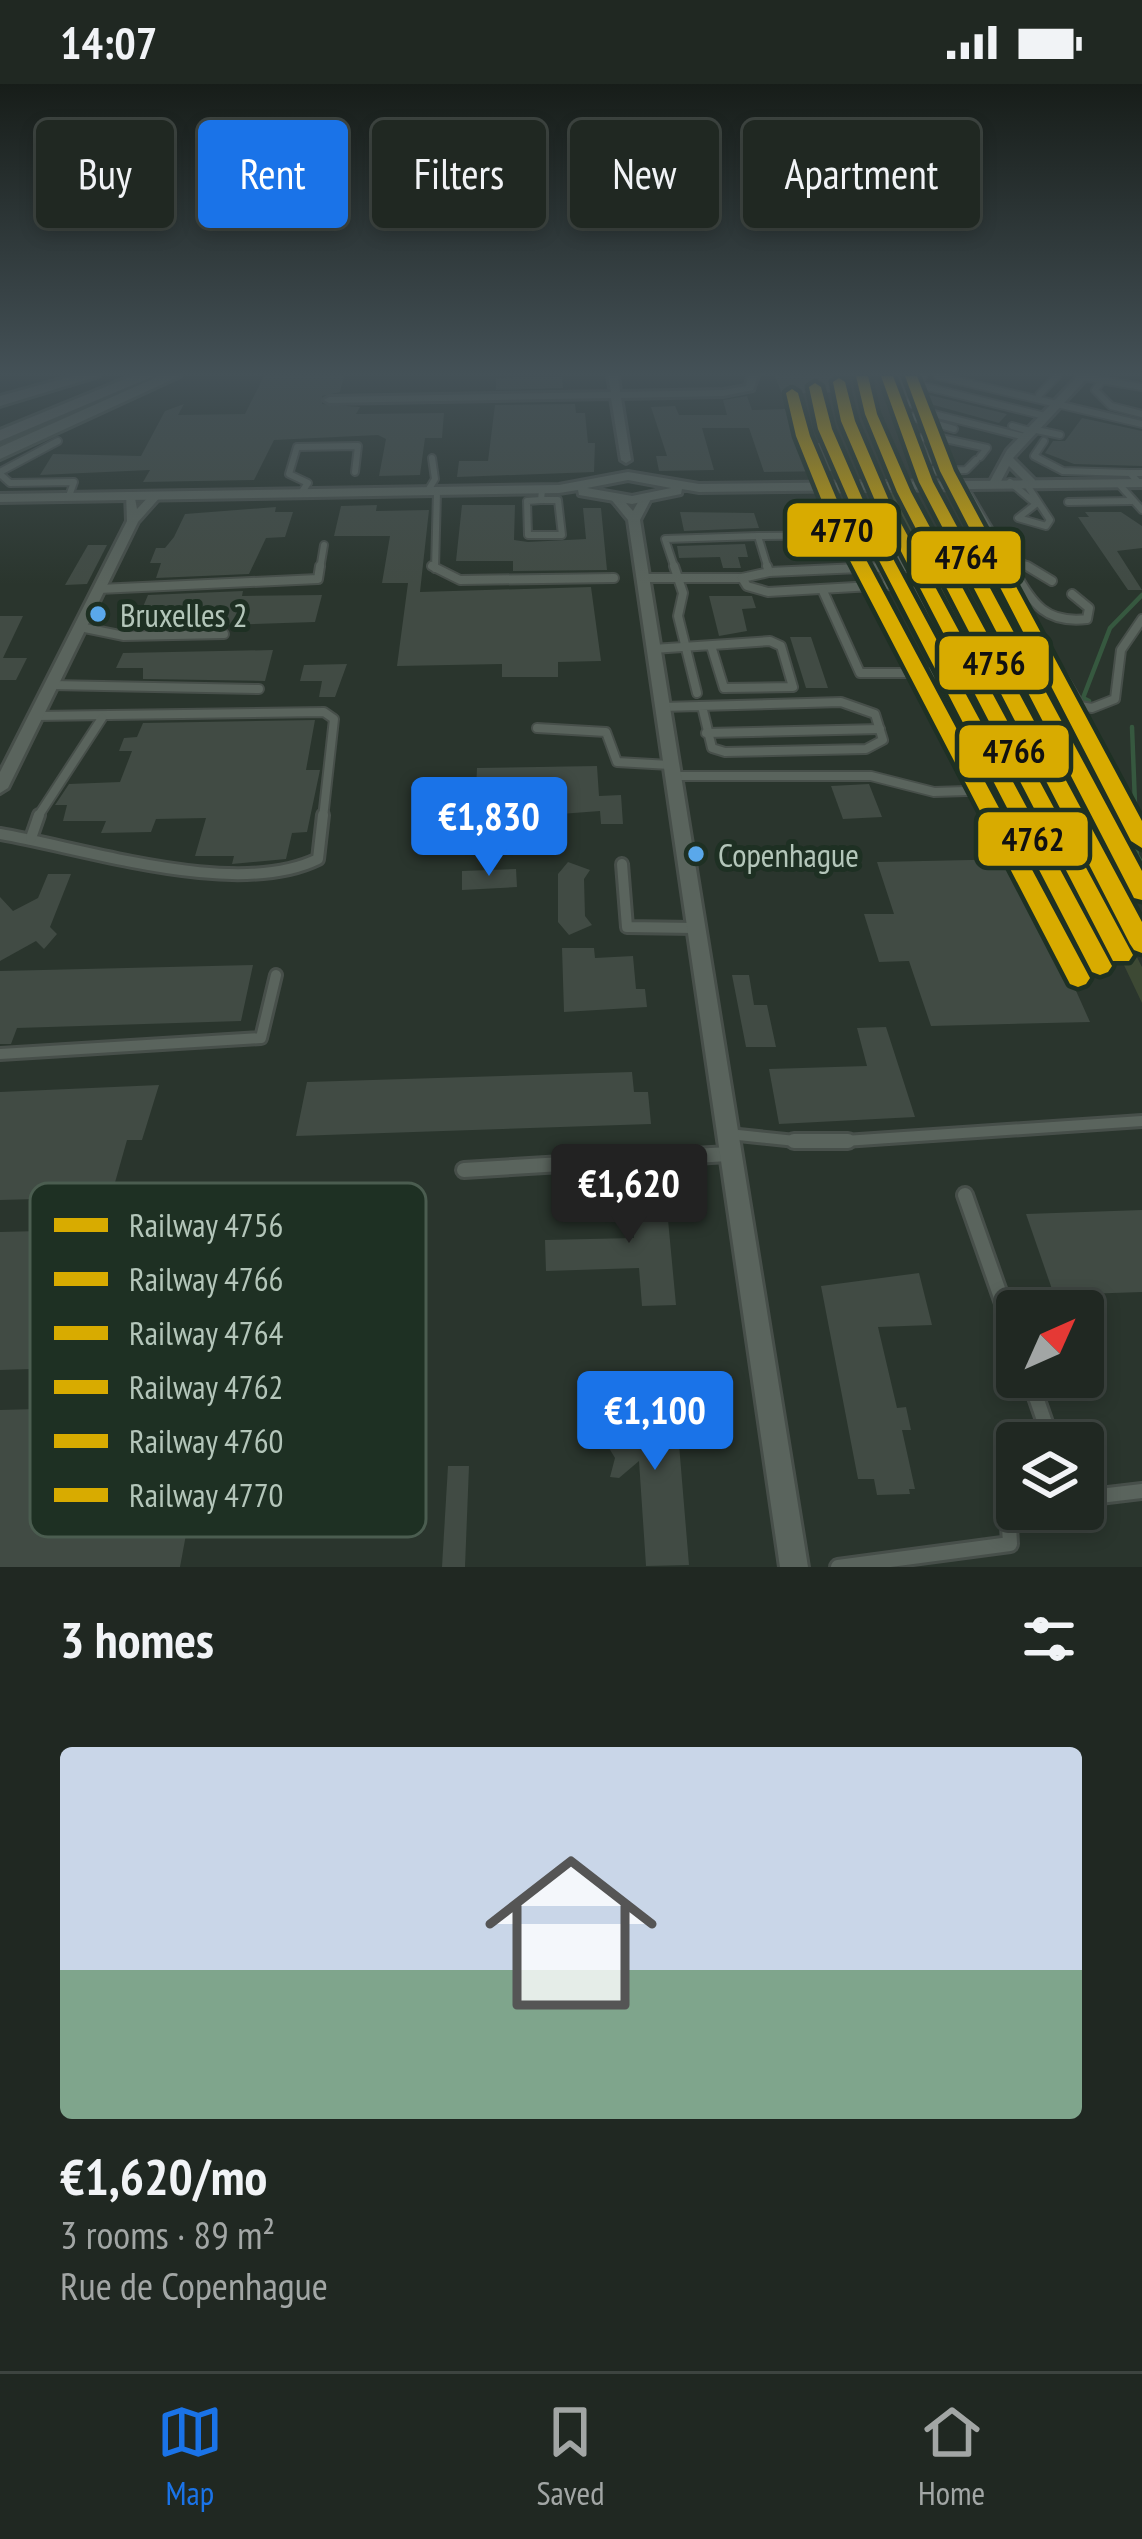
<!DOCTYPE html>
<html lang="en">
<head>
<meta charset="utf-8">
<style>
  body { margin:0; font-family:"PT Sans Narrow",sans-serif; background:#2d342f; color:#f1f3f6; height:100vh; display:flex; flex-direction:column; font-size:45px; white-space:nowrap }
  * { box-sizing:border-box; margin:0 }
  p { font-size:39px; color:#a2a6a5 }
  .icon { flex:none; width:66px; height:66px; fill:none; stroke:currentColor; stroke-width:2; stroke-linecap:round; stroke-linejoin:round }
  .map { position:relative; height:1483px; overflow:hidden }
  .details { display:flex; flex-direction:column; background:#202822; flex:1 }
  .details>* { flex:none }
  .guide { position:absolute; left:36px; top:36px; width:1071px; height:108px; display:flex; gap:24px }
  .needle { width:78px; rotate:45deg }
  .buttons { position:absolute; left:996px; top:1206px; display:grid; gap:24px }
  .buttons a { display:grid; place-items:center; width:108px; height:108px; border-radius:12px; background:#202822; box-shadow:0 6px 18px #0003,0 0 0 3px #3d4440; font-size:60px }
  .price { position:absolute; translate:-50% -102px; padding:0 27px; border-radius:12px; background:#1a73e8; color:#fff; font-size:39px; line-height:78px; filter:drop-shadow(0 3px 6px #0008) }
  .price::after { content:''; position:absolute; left:50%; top:72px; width:36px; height:27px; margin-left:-18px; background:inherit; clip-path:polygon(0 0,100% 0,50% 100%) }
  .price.active { background:#222; color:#fff }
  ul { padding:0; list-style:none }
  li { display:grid; align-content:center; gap:24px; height:636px; padding:0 60px }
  li span { display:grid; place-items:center; height:372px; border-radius:12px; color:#555 }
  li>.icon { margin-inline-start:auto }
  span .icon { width:216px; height:216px; fill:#fffc; stroke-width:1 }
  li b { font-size:51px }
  h2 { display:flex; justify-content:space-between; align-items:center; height:144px; padding:0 60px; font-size:51px }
  .pill { padding:0 42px; border-radius:12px; background:#202822; box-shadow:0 6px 18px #0003,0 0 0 3px #3d4440; font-size:42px; line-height:108px }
  .pill.active { background:#1a73e8; color:#fff }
  .status { display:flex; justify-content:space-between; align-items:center; height:84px; padding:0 60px; background:#202822; direction:ltr }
  .status svg { height:33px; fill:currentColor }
  .dock { display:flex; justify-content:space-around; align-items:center; height:168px; border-top:3px solid #3d4440; background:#202822; font-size:33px; color:#a2a6a5 }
  .dock a { display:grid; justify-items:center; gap:6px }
  .dock .active { color:#1a73e8 }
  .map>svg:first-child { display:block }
  .green { fill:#3d4934 }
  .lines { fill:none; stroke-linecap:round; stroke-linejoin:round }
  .stream { stroke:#36583f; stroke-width:4.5 }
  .building { fill:#414b44 }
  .service-far3-casing { stroke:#474f4a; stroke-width:10 }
  .service-far2-casing { stroke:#474f4a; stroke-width:12 }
  .service-far1-casing { stroke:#474f4a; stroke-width:16 }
  .service-casing { stroke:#474f4a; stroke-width:20 }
  .minor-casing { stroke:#474f4a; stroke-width:6 }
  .tertiary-casing { stroke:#474f4a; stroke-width:6 }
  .primary-casing { stroke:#48524a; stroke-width:6 }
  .trunk-casing { stroke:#47514a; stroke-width:6 }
  .service-far3 { stroke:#5a645d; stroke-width:6 }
  .service-far2 { stroke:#5a645d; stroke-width:8 }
  .service-far1 { stroke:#5a645d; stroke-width:10 }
  .service { stroke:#5a645d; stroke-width:14 }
  .minor { fill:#5a645d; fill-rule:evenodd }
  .tertiary { fill:#5a645d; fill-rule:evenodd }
  .primary { fill:#5c665f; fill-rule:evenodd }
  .trunk { fill:#5d6560; fill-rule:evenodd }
  .rail-casing { stroke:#5b645d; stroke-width:9 }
  .rail { stroke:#1e3023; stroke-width:4.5; stroke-dasharray:12; stroke-linecap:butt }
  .rail-1-casing { stroke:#1e3023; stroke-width:9 }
  .rail-2-casing { stroke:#1e3023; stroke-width:9 }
  .rail-3-casing { stroke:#1e3023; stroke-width:9 }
  .rail-4-casing { stroke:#1e3023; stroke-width:9 }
  .rail-5-casing { stroke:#1e3023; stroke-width:9 }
  .rail-6-casing { stroke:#1e3023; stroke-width:9 }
  .rail-1 { fill:#d8ab00; fill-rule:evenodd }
  .rail-2 { fill:#d8ab00; fill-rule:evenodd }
  .rail-3 { fill:#d8ab00; fill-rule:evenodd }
  .rail-4 { fill:#d8ab00; fill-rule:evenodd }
  .rail-5 { fill:#d8ab00; fill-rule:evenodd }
  .rail-6 { fill:#d8ab00; fill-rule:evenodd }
  .bus-dot { fill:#5aa8eb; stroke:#1e3023; stroke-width:4.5 }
  .labels { text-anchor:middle; stroke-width:10; stroke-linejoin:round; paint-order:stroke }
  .bus-label { font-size:33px; fill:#b4c6ba; stroke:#1e3023; text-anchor:start }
  .key { fill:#1e3023; stroke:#4b5d50; stroke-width:3 }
  .key-label { font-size:33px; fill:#b4c6ba }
  .line-badge { stroke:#1e3023; stroke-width:4.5 }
  .pale-badge-label { font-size:33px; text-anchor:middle; font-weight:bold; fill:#111 }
</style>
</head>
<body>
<div class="status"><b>14:07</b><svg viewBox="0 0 49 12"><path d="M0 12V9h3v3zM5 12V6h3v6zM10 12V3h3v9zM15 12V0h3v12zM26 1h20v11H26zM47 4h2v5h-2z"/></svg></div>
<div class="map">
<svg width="1142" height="1483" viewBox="0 0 1142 1483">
  <rect width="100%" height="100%" fill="#2a352d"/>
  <!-- green -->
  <polygon class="green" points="876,405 897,405 1142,883 1142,919 1065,757 1009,668"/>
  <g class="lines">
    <!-- stream -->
    <g class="stream">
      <polyline points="1089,617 1083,614 1110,544 1142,511"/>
      <polyline points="1132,643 1137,771 1142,780"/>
    </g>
  </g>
  <!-- building -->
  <g class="building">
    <polygon points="264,292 344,292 340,308 322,312 322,320 360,323 356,330 444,329 442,354 425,354 420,391 379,392 386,355 378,351 274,356 254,396 143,398 150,386 40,391 53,370 141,372 165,327 184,320 178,331 245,330"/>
    <polygon points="775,292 845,292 847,308 782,310"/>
    <polygon points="892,292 912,292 908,301 913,307 1007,330 999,339 890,309"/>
    <polygon points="562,293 563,304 496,306 496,294"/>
    <polygon points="747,312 752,326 785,325 798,359 823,359 837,387 764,388 749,344 702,344 714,386 659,387 656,372 667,372 651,323 675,322 679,331 727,331 723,316"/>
    <polygon points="575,320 576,329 585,329 588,359 595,359 594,388 457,393 459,377 488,377 495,321"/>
    <polygon points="1082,334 1142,347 1142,382 1074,380 1045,369 1053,357 1065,357"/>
    <polygon points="377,421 376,427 429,426 420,508 591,503 601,577 558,578 558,593 502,593 502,580 397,582 408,499 382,499 390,452 334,452 341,422"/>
    <polygon points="462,421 515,421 514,456 528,458 586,455 583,424 601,424 607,486 513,487 513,477 456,477"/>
    <polygon points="276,423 275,428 293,428 285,453 266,454 249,490 156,494 161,479 150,479 156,464 165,464 174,453 185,430"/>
    <polygon points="680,428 754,429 759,444 684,447"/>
    <polygon points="1085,428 1121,428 1142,442 1142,464 1117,467 1142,506 1128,506 1078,433 1089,433"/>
    <polygon points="745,460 748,473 738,473 741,484 723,484 720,473 679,474 677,462"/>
    <polygon points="88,461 107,461 87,500 65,501"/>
    <polygon points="243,507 242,512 322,511 315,538 162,543 165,537 137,537 148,511"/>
    <polygon points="709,512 752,512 756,524 742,525 747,547 719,552"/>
    <polygon points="0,532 23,532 3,574 27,574 16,596 0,596"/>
    <polygon points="790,553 811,553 828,604 806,604"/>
    <polygon points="273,566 265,597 143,595 143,584 116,584 123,569"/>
    <polygon points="347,580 335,613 319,613 322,597 300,597 304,581"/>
    <polygon points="315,636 306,686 320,686 307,748 292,749 286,775 232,780 234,772 195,772 206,734 156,735 151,748 101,749 106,737 63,737 67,721 55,721 69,700 120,698 132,667 119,667 124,654 137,653 143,639"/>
    <polygon points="597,682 599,712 621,711 623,740 601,740 600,727 521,733 521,729 475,729 477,684"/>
    <polygon points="869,700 882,733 843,735 831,702"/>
    <polygon points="1017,775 1090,938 931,942 909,877 879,878 864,830 894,830 877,778"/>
    <polygon points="568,778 590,786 584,795 585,832 592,841 569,851 558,838 558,790"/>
    <polygon points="516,785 517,803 462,806 462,787"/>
    <polygon points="48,790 71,790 50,843 57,850 44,865 36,857 0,877 0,813 13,827 38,814"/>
    <polygon points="562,864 594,864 595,874 633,872 636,905 645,905 647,923 564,928"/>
    <polygon points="253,881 241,937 17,944 11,960 0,960 0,887"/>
    <polygon points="732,891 749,891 754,921 767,921 776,963 746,963"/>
    <polygon points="886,943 915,1033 779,1040 769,985 867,982 857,944"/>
    <polygon points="632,988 634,1008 648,1008 651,1040 296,1052 307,998"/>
    <polygon points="159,1001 142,1056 127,1056 114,1102 76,1103 73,1114 0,1116 0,1008"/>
    <polygon points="664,1093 676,1221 642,1222 639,1184 546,1187 545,1156 634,1154 630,1094"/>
    <polygon points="1142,1126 1142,1208 1054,1211 1026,1130"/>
    <polygon points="160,1144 127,1282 0,1286 0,1148"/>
    <polygon points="919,1189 932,1241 878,1243 897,1324 906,1323 911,1346 902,1346 915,1405 909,1405 910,1410 877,1411 874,1395 858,1395 821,1202"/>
    <polygon points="668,1294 666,1313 677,1336 689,1481 646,1482 639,1377 619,1394 610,1393 615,1374 606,1359 615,1349 605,1332 612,1327 630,1344 645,1314 635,1299"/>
    <polygon points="132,1312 129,1323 210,1321 180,1483 0,1483 0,1326 112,1323 114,1313"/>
    <polygon points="448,1382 469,1382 465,1483 442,1483"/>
  </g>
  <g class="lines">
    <!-- service-far3 casing -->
    <g class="service-far3-casing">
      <g id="service-far3">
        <polyline points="923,292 915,300 1045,332"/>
        <polyline points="938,292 1142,340"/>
        <polyline points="1083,293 1142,303"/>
        <polyline points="1102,297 1095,306 1111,322 1142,330"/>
        <polyline points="1039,311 1057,292"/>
        <polyline points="894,315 929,324"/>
        <polyline points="1012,342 1030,347"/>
        <polyline points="954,345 913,333 926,328 1025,353"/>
        <polyline points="1032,345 1060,351"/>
        <polyline points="1044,357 1034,372 1063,387 1130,389"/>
        <polyline points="928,377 917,357 927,351 987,364 980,373"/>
        <polyline points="925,387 966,386 976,376"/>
        <polyline points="0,388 58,357"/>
        <polyline points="0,390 10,399 74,398 69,412"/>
        <polyline points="1010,398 1036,420 1018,434 1046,442 1050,436 1025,398"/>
        <polyline points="1118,399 1142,426"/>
        <polyline points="1139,399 1130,389 1142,389"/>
        <polyline points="965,404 1013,485"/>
        <polyline points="966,406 956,412 999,485"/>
        <polyline points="427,408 435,395 432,374"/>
        <polyline points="301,409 308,399 289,390 297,363 358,362 355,388"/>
        <polygon points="541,416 558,416 562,451 528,451 527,417"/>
        <polyline points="541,416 542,406"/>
        <polyline points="1068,418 1132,417"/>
        <polyline points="866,451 891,455 906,484 877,485"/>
        <polyline points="1005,468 1032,485"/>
        <polyline points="320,485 324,461"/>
        <polyline points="435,485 437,408"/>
        <polyline points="675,485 665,455 758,452"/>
        <polyline points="768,485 758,452 866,451 882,485"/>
      </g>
    </g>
    <!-- service-far2 casing -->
    <g class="service-far2-casing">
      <g id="service-far2">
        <polyline points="432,482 460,496 614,494"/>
        <polyline points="674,482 683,509 678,532 697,609"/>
        <polyline points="997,482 1080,622 1092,624 1115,615 1121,566 1142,535"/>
        <path d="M 1011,482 C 1032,517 1042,540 1087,535 L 1089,524 L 1072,510"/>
        <polyline points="1027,482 1052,497"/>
        <polyline points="769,488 905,482"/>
        <polyline points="643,494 742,494"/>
        <polyline points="742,494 747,502 768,508 890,501 881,482"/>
        <polyline points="742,494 769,488 767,482"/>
        <polyline points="99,505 318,495 320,482"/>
        <polyline points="823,507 860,589 937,589 927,542 911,508 890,501"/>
        <polyline points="80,543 124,552 224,550"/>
        <polyline points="653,565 770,557 781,562 793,603 724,604 712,565"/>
        <polyline points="52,601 259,605"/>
        <polyline points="662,623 841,618 875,630 883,656 866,665 725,668 712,664 702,622"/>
        <polyline points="36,632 324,628 334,635 323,734"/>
        <polyline points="537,644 606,648 617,678 670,681"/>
        <polyline points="706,649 880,645"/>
        <polyline points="672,692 871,692 934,708 999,706"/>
        <polyline points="37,734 102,634"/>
      </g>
    </g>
    <!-- service-far1 casing -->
    <g class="service-far1-casing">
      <g id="service-far1">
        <path d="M 0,750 C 87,765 237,815 318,775 L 323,731"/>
        <polyline points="31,754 39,731"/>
        <polyline points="622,780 627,843 694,844"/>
        <polyline points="0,970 261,954 276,891"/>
        <polyline points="729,1050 815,1059 1142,1037"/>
      </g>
    </g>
    <!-- service casing -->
    <g class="service-casing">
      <g id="service">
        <polyline points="794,1057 848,1057"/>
        <polyline points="464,1086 728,1070"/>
        <polyline points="965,1111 1017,1259"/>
        <polyline points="1029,1293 1052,1359"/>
        <polyline points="1083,1414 1142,1407"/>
        <polyline points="838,1483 1010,1460 1008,1423 1017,1422"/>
      </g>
    </g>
    <!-- minor casing -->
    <g class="minor-casing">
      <g id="minor">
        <polygon points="608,292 618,292 620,308 723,306 746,302 748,292 758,292 753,306 723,312 621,314 631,376 626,379 621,376 611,314 329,319 324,316 329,313 611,308"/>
        <polygon points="1078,292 1089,292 1013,374 1035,396 1035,400 1027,400 1009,382 999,401 991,401 989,399 1007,366"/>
        <polygon points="126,409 134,409 137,425 152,409 162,411 138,438 8,704 0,709 0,688 127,437"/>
        <polygon points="646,410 652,413 640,436 808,1483 780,1483 628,436 610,414 620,412 633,427 642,411"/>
      </g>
    </g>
    <!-- tertiary casing -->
    <g class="tertiary-casing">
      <path id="tertiary" d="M 628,388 L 699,400 L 1142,395 L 1142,403 L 699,408 L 682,405 L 681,410 L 632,420 L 579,411 L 578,406 L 559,409 L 0,418 L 0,410 L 559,401 ZM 628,396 L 671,404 L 632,412 L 587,404 Z"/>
    </g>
    <!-- primary casing -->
    <g class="primary-casing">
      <polygon id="primary" points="159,292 180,292 0,375 0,363"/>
    </g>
    <!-- trunk casing -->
    <g class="trunk-casing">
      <g id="trunk">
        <polygon points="73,292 99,292 0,322 0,312"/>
        <polygon points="132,292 154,292 0,357 0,346"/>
      </g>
    </g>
    <!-- service-far3 -->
    <use href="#service-far3" class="service-far3"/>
    <!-- service-far2 -->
    <use href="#service-far2" class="service-far2"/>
    <!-- service-far1 -->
    <use href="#service-far1" class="service-far1"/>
    <!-- service -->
    <use href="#service" class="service"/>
    <!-- minor -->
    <use href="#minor" class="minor"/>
    <!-- tertiary -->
    <use href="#tertiary" class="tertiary"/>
    <!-- primary -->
    <use href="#primary" class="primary"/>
    <!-- trunk -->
    <use href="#trunk" class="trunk"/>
    <!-- rail casing -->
    <g class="rail-casing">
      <polyline id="rail" points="1014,577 1142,812"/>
    </g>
    <!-- rail -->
    <use href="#rail" class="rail"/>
    <!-- rail-1 casing -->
    <g class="rail-1-casing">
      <polygon id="rail-1" points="856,292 868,292 877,330 911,408 1142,838 1142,869 1134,866 1130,860 897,408 865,330"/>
    </g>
    <!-- rail-2 casing -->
    <g class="rail-2-casing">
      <polygon id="rail-2" points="839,294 845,298 855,337 890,419 1133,871 1129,877 1113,877 876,419 841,337 833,298"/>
    </g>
    <!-- rail-3 casing -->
    <g class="rail-3-casing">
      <polygon id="rail-3" points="881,292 893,292 933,398 1142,787 1142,816 1134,814 1131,808 919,398"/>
    </g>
    <!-- rail-4 casing -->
    <g class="rail-4-casing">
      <polygon id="rail-4" points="815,299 821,303 832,345 869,430 1112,882 1108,888 1100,891 1092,888 855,430 818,345 809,303"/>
    </g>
    <!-- rail-5 casing -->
    <g class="rail-5-casing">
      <polygon id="rail-5" points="905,292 917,292 954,387 1142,737 1142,764 1131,757 940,387"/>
    </g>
    <!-- rail-6 casing -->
    <g class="rail-6-casing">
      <polygon id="rail-6" points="792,305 798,309 810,352 848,442 1090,894 1086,900 1078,903 1070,900 832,442 796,352 786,309"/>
    </g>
    <!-- rail-1 -->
    <use href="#rail-1" class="rail-1"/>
    <!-- rail-2 -->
    <use href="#rail-2" class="rail-2"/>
    <!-- rail-3 -->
    <use href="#rail-3" class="rail-3"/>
    <!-- rail-4 -->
    <use href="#rail-4" class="rail-4"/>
    <!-- rail-5 -->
    <use href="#rail-5" class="rail-5"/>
    <!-- rail-6 -->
    <use href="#rail-6" class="rail-6"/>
  </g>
  <!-- sky -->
  <linearGradient id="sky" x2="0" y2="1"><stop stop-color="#171d19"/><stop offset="0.58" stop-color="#445157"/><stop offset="1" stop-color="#445157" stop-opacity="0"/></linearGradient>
  <rect width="1142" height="500" fill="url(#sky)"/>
  <!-- markers -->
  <g class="bus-dot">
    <circle cx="98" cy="530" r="10"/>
    <circle cx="696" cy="770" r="10"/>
  </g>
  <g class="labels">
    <!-- bus labels -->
    <g class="bus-label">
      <text x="120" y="543">Bruxelles 2</text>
      <text x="718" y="783">Copenhague</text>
    </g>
  </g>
  <!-- legend -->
  <rect x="30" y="1099" width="396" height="354" rx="18" class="key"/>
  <rect x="54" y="1134" width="54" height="14" fill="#d8ab00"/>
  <rect x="54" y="1188" width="54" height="14" fill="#d8ab00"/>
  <rect x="54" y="1242" width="54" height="14" fill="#d8ab00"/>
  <rect x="54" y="1296" width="54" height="14" fill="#d8ab00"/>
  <rect x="54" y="1350" width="54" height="14" fill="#d8ab00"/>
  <rect x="54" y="1404" width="54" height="14" fill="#d8ab00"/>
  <g class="key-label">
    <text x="129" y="1153">Railway 4756</text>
    <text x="129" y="1207">Railway 4766</text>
    <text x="129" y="1261">Railway 4764</text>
    <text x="129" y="1315">Railway 4762</text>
    <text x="129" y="1369">Railway 4760</text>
    <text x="129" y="1423">Railway 4770</text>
  </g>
  <g class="line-badge">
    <rect x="785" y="417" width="114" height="58" rx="12" fill="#d8ab00"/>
    <rect x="909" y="445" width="114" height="57" rx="12" fill="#d8ab00"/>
    <rect x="937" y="550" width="114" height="58" rx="12" fill="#d8ab00"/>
    <rect x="957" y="639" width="114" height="57" rx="12" fill="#d8ab00"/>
    <rect x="976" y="726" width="114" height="58" rx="12" fill="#d8ab00"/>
  </g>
  <g class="pale-badge-label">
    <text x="842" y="458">4770</text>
    <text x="966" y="485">4764</text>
    <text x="994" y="591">4756</text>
    <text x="1014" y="679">4766</text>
    <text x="1033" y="767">4762</text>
  </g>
</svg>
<div class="buttons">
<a><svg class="needle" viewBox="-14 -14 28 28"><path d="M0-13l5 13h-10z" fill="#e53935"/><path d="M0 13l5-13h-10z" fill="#a2a6a5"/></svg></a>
<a><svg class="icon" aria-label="layers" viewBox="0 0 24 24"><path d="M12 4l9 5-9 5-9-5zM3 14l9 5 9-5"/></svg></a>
</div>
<b class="price" style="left:489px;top:795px">€1,830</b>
<b class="price active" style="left:629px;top:1162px">€1,620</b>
<b class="price" style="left:655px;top:1389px">€1,100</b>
<div class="guide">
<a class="pill">Buy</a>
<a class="pill active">Rent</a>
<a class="pill">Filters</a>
<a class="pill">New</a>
<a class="pill">Apartment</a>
</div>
</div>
<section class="details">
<h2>3 homes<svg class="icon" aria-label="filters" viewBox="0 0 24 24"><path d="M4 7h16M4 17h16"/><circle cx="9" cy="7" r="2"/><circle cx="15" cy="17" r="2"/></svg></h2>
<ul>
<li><span style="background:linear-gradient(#c9d6e8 60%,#7fa58c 0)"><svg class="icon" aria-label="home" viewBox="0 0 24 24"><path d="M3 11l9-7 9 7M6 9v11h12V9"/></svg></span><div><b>€1,620/mo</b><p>3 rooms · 89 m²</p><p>Rue de Copenhague</p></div></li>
</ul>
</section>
<nav class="dock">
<a class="active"><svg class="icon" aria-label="map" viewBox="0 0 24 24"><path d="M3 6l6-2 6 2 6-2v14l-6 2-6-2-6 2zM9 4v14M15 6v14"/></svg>Map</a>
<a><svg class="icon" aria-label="saved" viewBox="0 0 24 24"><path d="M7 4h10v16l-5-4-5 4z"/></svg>Saved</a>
<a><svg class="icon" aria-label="home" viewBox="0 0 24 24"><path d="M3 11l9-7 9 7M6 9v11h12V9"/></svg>Home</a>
</nav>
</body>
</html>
